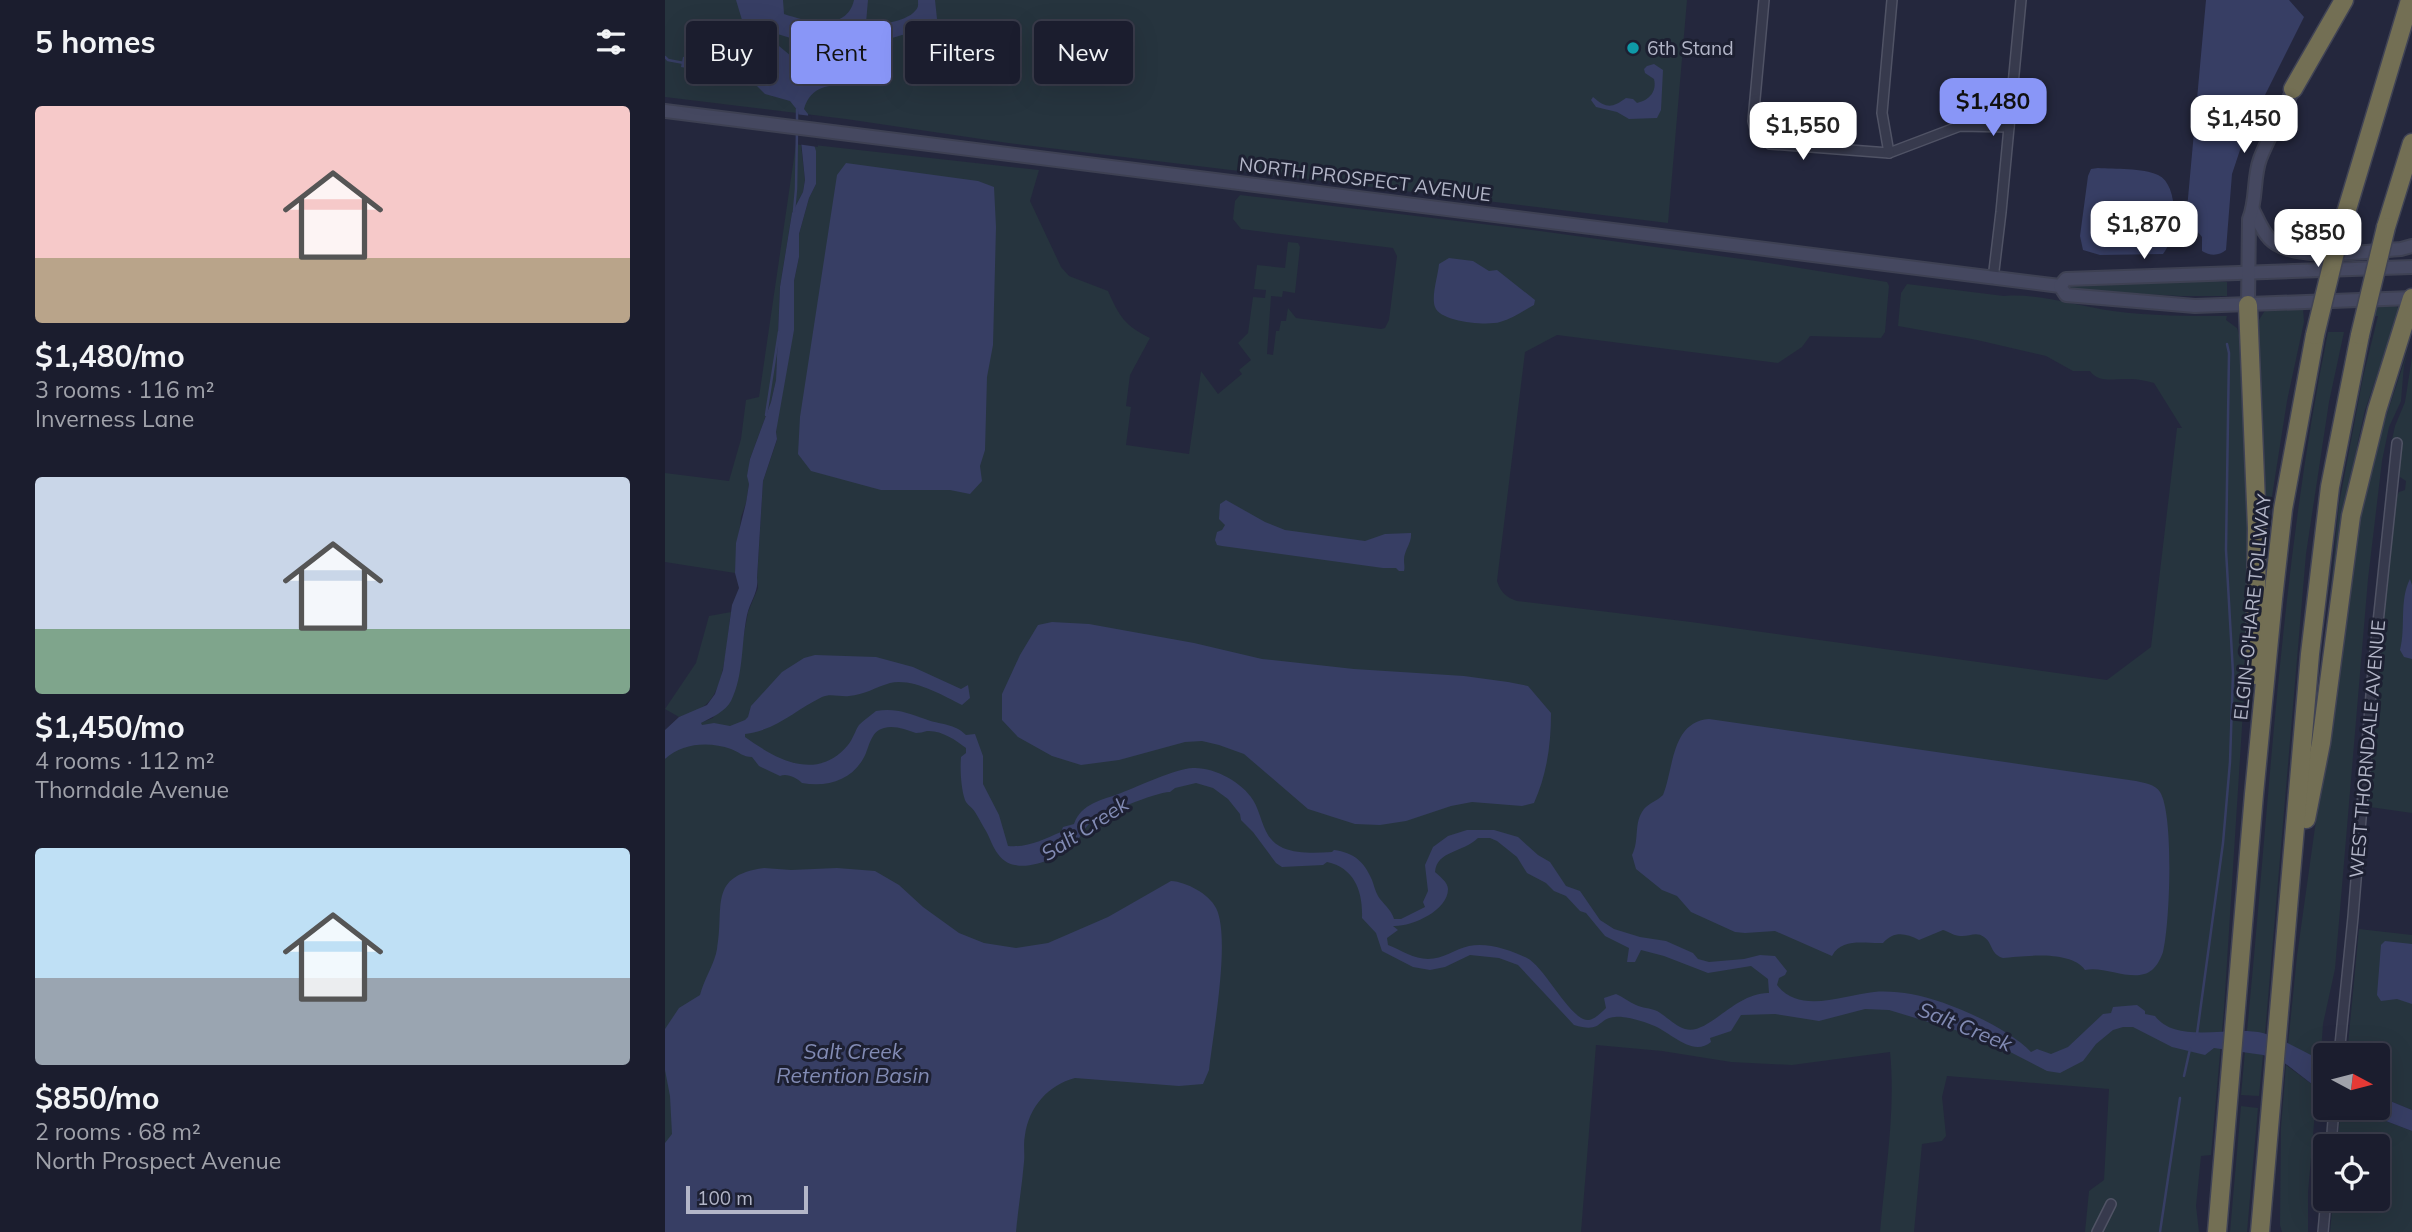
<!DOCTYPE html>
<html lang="en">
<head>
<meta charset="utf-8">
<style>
  body { margin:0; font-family:Mulish,sans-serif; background:#242636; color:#f1f3f6; height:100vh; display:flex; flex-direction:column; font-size:26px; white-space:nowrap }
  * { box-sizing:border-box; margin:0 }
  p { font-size:23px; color:#a0a2aa }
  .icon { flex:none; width:38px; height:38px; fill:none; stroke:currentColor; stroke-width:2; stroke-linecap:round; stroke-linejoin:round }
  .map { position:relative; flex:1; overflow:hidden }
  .side { display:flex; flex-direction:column; background:#1b1d2e; width:665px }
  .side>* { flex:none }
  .top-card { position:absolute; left:21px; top:21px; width:665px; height:63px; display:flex; gap:14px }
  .needle { width:46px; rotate:97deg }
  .controls { position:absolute; left:1648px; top:1043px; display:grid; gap:14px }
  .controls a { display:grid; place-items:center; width:77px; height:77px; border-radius:7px; background:#1b1d2e; box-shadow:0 7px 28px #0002,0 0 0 2px #393b4a; font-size:35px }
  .scale { position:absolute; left:21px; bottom:18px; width:122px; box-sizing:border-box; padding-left:7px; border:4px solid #b3b6c8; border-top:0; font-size:19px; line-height:24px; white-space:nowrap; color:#b3b6c8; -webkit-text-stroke:5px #1d2032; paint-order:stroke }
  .price { position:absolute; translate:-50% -60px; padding:0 16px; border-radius:14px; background:#fff; color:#222; font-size:23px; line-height:46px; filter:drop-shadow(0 2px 4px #0008) }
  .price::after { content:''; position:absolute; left:50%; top:42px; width:21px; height:16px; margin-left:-10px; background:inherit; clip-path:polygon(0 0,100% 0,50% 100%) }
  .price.active { background:#8996f7; color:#111 }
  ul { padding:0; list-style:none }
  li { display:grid; align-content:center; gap:14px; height:371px; padding:0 35px }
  li span { display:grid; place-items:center; height:217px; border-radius:7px; color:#555 }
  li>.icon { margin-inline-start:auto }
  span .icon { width:126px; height:126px; fill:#fffc; stroke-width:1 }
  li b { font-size:30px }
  h2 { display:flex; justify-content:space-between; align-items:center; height:84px; padding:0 35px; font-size:30px }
  .pill { padding:0 24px; border-radius:7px; background:#1b1d2e; box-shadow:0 7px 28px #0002,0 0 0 2px #393b4a; font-size:24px; line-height:63px }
  .pill.active { background:#8996f7; color:#111 }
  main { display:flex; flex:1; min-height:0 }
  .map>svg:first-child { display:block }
  .green { fill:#26343e }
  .water { fill:#373e64; fill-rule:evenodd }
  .pier { fill:#24273d }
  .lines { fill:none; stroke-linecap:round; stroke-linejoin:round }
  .stream { stroke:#373e64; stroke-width:2.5 }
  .street-casing { stroke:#505365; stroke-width:12 }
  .secondary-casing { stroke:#3e4153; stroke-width:16 }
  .highway-casing { stroke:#404355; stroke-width:21 }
  .street { stroke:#373a4d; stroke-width:9 }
  .secondary { stroke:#454860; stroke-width:12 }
  .highway { stroke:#736f54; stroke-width:18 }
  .highway-bridge-casing { stroke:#404355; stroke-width:21; stroke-linecap:butt }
  .highway-bridge { stroke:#736f54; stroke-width:18 }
  .culture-dot { fill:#0f9aa8; stroke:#1d2032; stroke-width:2.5 }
  .labels { text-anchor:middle; stroke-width:6; stroke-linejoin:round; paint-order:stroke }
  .poi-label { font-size:19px; fill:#b3b6c8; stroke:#1d2032; text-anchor:start }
  .street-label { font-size:19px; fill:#b3b6c8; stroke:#1d2032 }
  .water-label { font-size:21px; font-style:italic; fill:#828bb4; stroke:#1d2032 }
</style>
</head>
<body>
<main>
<section class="side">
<h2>5 homes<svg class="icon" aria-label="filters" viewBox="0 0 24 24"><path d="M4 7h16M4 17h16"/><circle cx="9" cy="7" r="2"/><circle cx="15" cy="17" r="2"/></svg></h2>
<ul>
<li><span style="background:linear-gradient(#f6c9c9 70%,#b9a48a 0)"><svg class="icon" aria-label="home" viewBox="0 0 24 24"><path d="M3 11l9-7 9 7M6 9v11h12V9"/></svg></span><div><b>$1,480/mo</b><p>3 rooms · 116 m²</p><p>Inverness Lane</p></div></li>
<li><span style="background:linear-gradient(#c9d6e8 70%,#7fa58c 0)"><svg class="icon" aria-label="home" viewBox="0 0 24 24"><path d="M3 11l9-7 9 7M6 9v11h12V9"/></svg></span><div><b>$1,450/mo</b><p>4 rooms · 112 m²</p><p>Thorndale Avenue</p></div></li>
<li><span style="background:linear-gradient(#bfe0f5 60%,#9aa5b1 0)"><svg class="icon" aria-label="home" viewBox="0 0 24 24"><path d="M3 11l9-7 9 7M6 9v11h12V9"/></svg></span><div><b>$850/mo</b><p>2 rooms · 68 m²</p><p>North Prospect Avenue</p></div></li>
</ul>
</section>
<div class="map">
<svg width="1747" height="1232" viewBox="0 0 1747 1232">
  <rect width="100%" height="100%" fill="#24273d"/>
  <!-- green -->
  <g class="green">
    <polygon points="0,0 1022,0 1003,223 343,143 181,119 0,97"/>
    <polygon points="131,144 136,145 140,180 138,192 127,213 115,287 111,380 106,402 85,459 84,484 81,503 76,517 70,573 0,562 0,473 64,481 76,439 81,400 94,397"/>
    <path d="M 149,145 L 374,170 L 365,201 L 396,267 L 404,276 L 443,291 C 454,316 460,326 485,338 L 465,375 L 461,406 L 466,407 L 461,445 L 524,454 L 536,371 L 553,394 L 577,374 L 574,370 L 586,360 L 573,343 L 583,333 L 588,297 L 600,298 L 601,290 L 589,289 L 592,265 L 620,268 L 623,242 L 633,243 L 635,247 L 630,293 L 618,291 L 617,297 L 606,296 L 602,354 L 608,355 L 611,331 L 614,331 L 616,321 L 621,321 L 623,308 L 631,318 L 716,329 L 720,328 L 724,320 L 732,256 L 728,248 L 576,229 L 568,219 L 570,201 L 575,195 L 875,231 L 1091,261 L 1222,282 L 1224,286 L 1220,332 L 1216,338 L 1145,336 L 1137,347 L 1113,363 L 892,335 L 860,352 L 832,581 C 836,593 841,597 852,601 L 1026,622 L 1442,680 L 1486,647 L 1512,428 L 1517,428 L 1489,383 C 1481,381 1473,379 1465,379 C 1451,378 1434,384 1425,371 L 1408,371 L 1381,356 L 1312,340 L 1233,326 L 1236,293 L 1242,284 L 1339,296 C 1375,293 1412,306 1448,311 C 1486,316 1524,316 1562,316 L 1561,320 L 1572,328 L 1574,335 L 1584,556 L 1583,633 L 1559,1009 L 1546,1155 L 1536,1156 L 1531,1206 L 1534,1232 L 1420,1232 L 1424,1191 L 1439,1180 L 1444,1089 L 1282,1076 L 1277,1097 L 1281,1136 L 1277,1141 L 1257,1144 L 1249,1232 L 1215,1232 C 1220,1173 1231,1111 1225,1052 L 1127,1065 L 1066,1062 L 997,1051 L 931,1045 L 916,1232 L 0,1232 L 0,759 L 35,723 L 48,718 L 78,639 L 83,612 L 93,588 L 92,578 L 98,481 L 112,440 L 111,432 L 129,281 L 134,257 L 134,234 L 144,198 L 151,184 Z"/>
    <polygon points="1539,280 1562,282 1562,296 1515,296 1405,290 1405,284"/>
    <polygon points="1712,305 1729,305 1735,309 1700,410 1693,441 1660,650 1674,504 1698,377 1713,316 1709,316"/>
    <polygon points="1638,308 1639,322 1622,401 1600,541 1592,323 1599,312 1603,310"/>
    <path d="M 1663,332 L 1679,332 L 1664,402 L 1641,554 L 1600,1034 L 1582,1031 C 1605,797 1616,562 1663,332 Z"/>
    <polygon points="1747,338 1739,365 1736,401 1724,427 1717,461 1703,579 1670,969 1658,1024 1655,1067 1652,1062 1623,1044 1632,956 1694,513 1710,450"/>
    <polygon points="1747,357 1747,813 1705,807 1703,801 1720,591 1731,498 1734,492 1740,490 1741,481 1735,477 1734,472 1737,441 1727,440 1730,426 1740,402"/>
    <path d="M 66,612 C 62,637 61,691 39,706 C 32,712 22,714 14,717 L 0,709 L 31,663 L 44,616 Z"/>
    <polygon points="1694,929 1747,935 1747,1110 1713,1096 1713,1055 1682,1055"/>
    <polygon points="1580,1051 1598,1055 1594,1096 1576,1095"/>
    <polygon points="1621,1065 1652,1088 1643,1193 1643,1232 1617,1232 1615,1225 1616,1127"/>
    <polygon points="1576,1106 1593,1108 1582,1232 1565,1232"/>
    <polygon points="1676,1108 1687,1108 1747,1131 1747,1232 1665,1232 1668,1199 1713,1199 1713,1146 1672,1146"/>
  </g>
  <!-- water -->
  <g class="water">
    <path d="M 71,0 L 118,0 L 119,14 C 143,22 182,32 189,0 L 203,0 L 201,23 C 210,28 244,20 250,11 C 254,7 253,5 253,0 L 270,0 L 272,19 L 265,28 L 253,33 L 237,35 L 214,42 L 158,48 L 90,27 L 77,20 Z"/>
    <path d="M 1541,0 L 1624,0 L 1639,17 L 1580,135 L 1567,174 L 1561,250 C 1554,256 1545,256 1537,251 L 1537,237 L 1523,220 L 1522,209 Z"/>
    <path d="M 82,30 L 114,46 L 132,61 L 143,67 L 159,66 L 176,60 L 207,55 L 214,59 C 214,109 154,61 139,109 L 143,114 L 144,129 L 151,151 L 151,184 L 144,198 L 134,234 L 134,257 L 129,281 L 129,330 L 111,432 L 112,439 L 98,481 L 92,578 C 94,592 85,601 82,615 C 76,643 79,675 66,701 C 61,711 46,718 36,723 L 37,725 L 49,723 L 65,726 L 80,720 L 83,717 L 86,706 L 117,672 L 139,658 L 150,655 L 211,657 L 248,667 L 296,689 L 303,685 L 305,698 L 297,705 C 277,695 248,678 225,683 C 211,687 199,695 184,696 C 175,697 165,693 157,697 C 130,710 112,730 80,734 L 80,737 C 112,760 152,782 183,745 C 188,739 190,731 194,725 C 199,720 206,715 211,711 C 231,708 242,713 260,719 C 275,725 289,723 301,735 L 310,734 L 318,756 L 318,784 L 334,815 L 343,846 C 363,848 379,839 396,832 L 398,827 L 409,824 C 416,803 438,800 456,793 C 474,786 510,769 528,768 C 549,767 577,782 588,800 C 598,816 597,839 618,848 C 633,854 651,853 667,852 L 669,850 C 689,853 699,861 707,880 C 709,885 710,891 713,896 C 718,904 726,909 729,919 L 736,919 L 760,907 L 758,902 L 763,891 L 760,865 L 768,847 L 783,836 L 802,830 L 829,830 L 853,837 L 873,855 L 885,862 L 901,886 L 915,891 L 935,920 L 949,929 L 975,937 L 1001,941 L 1028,953 L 1033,959 L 1044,962 L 1079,959 L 1095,955 L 1110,956 L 1122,971 L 1120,975 L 1114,978 L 1112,985 C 1135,1015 1178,995 1209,992 C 1220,991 1235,992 1246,994 C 1281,1000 1342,1027 1366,1052 L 1372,1049 L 1386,1054 L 1403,1047 L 1438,1014 L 1446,1013 L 1448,1007 L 1472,1005 L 1480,1011 L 1480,1014 L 1490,1016 C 1512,1045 1565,1025 1598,1033 C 1616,1038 1635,1050 1652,1058 L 1655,1067 L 1661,1071 L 1661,1095 L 1617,1061 L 1598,1055 L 1549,1048 L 1540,1055 L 1507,1047 L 1468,1027 L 1458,1027 L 1448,1030 L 1431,1044 L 1418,1061 L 1395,1073 L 1382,1071 L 1320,1039 L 1224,1010 L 1200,1009 L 1154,1021 L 1110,1014 L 1076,1015 L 1066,1031 L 1045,1038 L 1046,1042 C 1027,1058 1005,1031 987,1025 C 977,1021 960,1016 950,1017 C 932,1018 938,1034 909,1025 L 853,965 L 834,958 L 805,955 L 780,967 L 765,970 L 748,967 L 717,951 L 711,933 L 697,918 C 698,892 690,868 662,862 L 658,865 L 617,867 L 611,863 L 588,832 L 576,820 L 575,814 L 563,799 L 548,788 L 531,783 L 510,788 L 505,792 C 494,791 435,815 426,822 C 419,828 416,837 410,843 C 393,859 350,879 333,854 C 328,848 325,838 321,831 C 317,825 314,818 310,812 C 307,807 302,805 300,800 C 296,788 295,770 296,757 L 301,753 L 301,748 C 291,740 276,730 262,731 C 258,732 255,733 251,733 C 241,730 230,725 219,728 C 207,731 205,743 201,753 C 190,779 164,788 137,783 C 132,778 122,773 115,776 L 94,766 L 87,757 C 78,757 74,752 66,749 C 44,741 17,743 0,759 L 0,730 L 14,717 L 42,705 L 50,694 L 58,670 L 67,605 L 74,588 L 70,573 L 71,543 L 81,503 L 84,484 L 82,476 L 85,459 L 106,402 L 111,380 L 115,287 L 127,213 L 138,192 L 140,180 L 133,111 L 125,101 L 100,94 L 88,82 L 80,79 L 16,67 L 18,57 L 55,49 L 75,31 ZM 813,838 L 825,838 L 832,841 L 852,857 L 862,873 L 881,883 L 889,891 L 901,896 L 915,911 L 921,913 L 940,936 L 964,948 L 962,962 L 970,962 L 976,950 L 999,956 L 1043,973 L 1086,966 L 1103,979 L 1104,993 C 1070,992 1043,1036 1020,1029 C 1010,1026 1001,1016 992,1011 C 985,1008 977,1008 971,1005 C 964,1002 958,997 951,994 L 939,998 L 941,1008 C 937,1012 930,1019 924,1020 C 907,1023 880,967 862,958 C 846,950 822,942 804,946 C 790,949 778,959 763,959 C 749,959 736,950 723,945 L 722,938 L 733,930 L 728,926 C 746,927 783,911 783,889 C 783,882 774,876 770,872 C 772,850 798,853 813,838 Z"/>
    <path d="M 989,64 L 998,70 L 996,110 L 992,118 L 964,119 L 952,112 L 931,107 L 926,100 L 928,97 C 942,109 947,108 961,98 L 968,99 L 972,103 C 985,100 992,91 989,79 L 980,73 L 979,69 L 982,66 Z"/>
    <polygon points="181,163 313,181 329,187 331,227 328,345 322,377 320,450 315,466 317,481 305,494 285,490 216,490 146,471 133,454 135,417 172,175"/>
    <path d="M 1433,168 C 1449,169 1478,168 1493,175 C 1515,185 1512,238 1498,254 L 1435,255 L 1418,250 L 1415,236 L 1423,176 L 1426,169 Z"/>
    <path d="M 784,258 L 808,261 L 824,271 L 832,270 L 870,300 L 869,305 C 858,311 847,319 835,322 C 822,326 775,322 770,307 C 766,296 773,276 774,264 Z"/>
    <path d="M 561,500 L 600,522 L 620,530 L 700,541 L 720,534 L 746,533 C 747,543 739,550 739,560 C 739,564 740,567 739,571 L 734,571 L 731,568 L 718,568 L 557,546 L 552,545 L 550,540 L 552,532 L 557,530 L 560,525 L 554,519 L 555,504 Z"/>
    <path d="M 1745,579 L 1747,585 L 1747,659 L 1739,657 L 1735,650 C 1741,627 1734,600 1745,579 Z"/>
    <path d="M 387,622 L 424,624 L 529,643 L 597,659 L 689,669 L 799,676 L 843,682 L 863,686 L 886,713 C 886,744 882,774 869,803 L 857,806 L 807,802 L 786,806 L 741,821 L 715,825 L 690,824 L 643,809 L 579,754 L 554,745 L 537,741 L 520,742 L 454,760 L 416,765 L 387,756 L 353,737 L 337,720 L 337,694 L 355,655 L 373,625 Z"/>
    <path d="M 1044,719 L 1471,781 C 1479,783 1490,784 1495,792 C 1509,814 1505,924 1498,952 C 1496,958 1492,966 1487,970 C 1470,984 1440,965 1420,970 C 1406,950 1359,956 1338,958 C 1325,954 1328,943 1319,937 C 1311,931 1304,937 1295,936 C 1290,936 1284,932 1278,930 L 1254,940 C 1240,933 1229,931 1218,943 C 1201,944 1177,937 1167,956 L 1110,931 L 1080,933 L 1070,932 L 1026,912 L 1012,896 L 997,890 L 971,869 L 967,855 C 975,840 968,823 979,809 C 984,803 992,801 998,795 C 1009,768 1006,722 1044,719 Z"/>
    <path d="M 99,868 L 126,870 L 172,868 L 210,871 L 234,885 L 258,907 L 294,933 L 319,943 L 351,948 L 383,943 L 443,917 L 506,881 C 522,882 544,894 551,908 C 566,937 548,1034 544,1070 L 538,1084 L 514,1086 L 410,1078 C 383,1085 364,1107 360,1135 C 358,1144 360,1153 359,1162 C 357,1185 353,1209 351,1232 L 0,1232 L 0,1143 L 7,1134 L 5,1096 L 0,1070 L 0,1029 L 14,1008 L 35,995 C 39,979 50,963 52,949 C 60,907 42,876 99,868 Z"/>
    <polygon points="1720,941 1747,944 1747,1004 1732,999 1716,1001 1712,995 1716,945"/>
    <polygon points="1713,1096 1747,1110 1747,1131 1687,1108 1713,1108"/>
  </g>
  <!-- pier -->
  <polygon class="pier" points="130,114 146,116 147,128 153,147 132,144"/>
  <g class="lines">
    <!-- stream -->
    <g class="stream">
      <polyline points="0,57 3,60 19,63"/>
      <polyline points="132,123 132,109"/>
      <polyline points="129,211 131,189 132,130"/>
      <polyline points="101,415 114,332"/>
      <polyline points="1532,1034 1558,843 1565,762 1568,673 1561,550 1564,353 1562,344"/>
      <polyline points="1519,1076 1525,1049"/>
      <polyline points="1495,1232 1515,1098"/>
    </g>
    <!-- street casing -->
    <g class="street-casing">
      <g id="street">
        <polyline points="1099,0 1088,121 1091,133 1105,144 1224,153 1295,126 1344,127"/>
        <polyline points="1224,153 1217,113 1227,0"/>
        <polyline points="1328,279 1336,212 1356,0"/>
        <polyline points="1674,1055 1688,917 1708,670 1732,443"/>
        <polyline points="1666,1146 1669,1108"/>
        <polyline points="1432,1232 1446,1204"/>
        <polyline points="1658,1232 1661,1199"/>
      </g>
    </g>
    <!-- secondary casing -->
    <g class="secondary-casing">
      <g id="secondary">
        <polyline points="0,111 1395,286 1401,295 1530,306 1747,298"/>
        <path d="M 1588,210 C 1593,220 1597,231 1605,239 C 1629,263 1704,251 1736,249 L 1747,246"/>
        <polyline points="1395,286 1401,279 1747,267"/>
        <path d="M 1583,305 L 1584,219 C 1592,200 1588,178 1595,159 C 1605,133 1620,109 1631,83"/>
      </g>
    </g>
    <!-- highway casing -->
    <g class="highway-casing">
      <g id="highway">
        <polyline points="1628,89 1679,0"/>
        <polyline points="1721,227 1747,143"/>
        <polyline points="1674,236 1745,0"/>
        <polyline points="1583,305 1592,528 1590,675"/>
        <polyline points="1641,819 1656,743 1686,516 1712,410 1747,298"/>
        <polyline points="1552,1232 1589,794 1608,599 1618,509 1650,335"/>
        <polyline points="1595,1232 1645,654 1665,487 1695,335"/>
      </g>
    </g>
    <!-- street -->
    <use href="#street" class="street"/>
    <!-- secondary -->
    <use href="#secondary" class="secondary"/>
    <!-- highway -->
    <use href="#highway" class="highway"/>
    <!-- highway-bridge casing -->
    <g class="highway-bridge-casing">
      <g id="highway-bridge">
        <polyline points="1650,335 1674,236"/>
        <polyline points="1695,335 1721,227"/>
      </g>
    </g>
    <!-- highway-bridge -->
    <use href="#highway-bridge" class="highway-bridge"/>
  </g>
  <!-- markers -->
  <circle class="culture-dot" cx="968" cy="48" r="7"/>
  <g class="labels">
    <!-- poi labels -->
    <g class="poi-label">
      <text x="982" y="55">6th Stand</text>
    </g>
    <!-- street labels -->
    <g class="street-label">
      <text transform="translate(700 179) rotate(7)" y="7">NORTH PROSPECT AVENUE</text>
      <text transform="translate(1587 607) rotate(-84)" y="7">ELGIN-O'HARE TOLLWAY</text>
      <text transform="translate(1702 749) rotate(-85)" y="7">WEST THORNDALE AVENUE</text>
    </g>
    <!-- water labels -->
    <g class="water-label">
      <text transform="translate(420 829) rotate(-33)" y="7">Salt Creek</text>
      <text transform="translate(1300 1027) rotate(22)" y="7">Salt Creek</text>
      <text x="188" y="1059">Salt Creek<tspan x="188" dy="24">Retention Basin</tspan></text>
    </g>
  </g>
</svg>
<div class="controls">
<a><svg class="needle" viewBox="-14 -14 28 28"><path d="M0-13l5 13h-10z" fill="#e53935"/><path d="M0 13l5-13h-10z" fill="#a0a2aa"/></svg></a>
<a><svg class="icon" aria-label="locate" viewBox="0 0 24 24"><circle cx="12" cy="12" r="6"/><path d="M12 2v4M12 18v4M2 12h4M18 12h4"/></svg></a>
</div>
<div class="scale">100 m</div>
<b class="price active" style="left:1328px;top:138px">$1,480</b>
<b class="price" style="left:1579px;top:155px">$1,450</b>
<b class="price" style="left:1138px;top:162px">$1,550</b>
<b class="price" style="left:1479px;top:261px">$1,870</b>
<b class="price" style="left:1653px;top:269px">$850</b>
<div class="top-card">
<a class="pill">Buy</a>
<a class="pill active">Rent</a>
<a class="pill">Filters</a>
<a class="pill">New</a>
</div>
</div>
</main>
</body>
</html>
